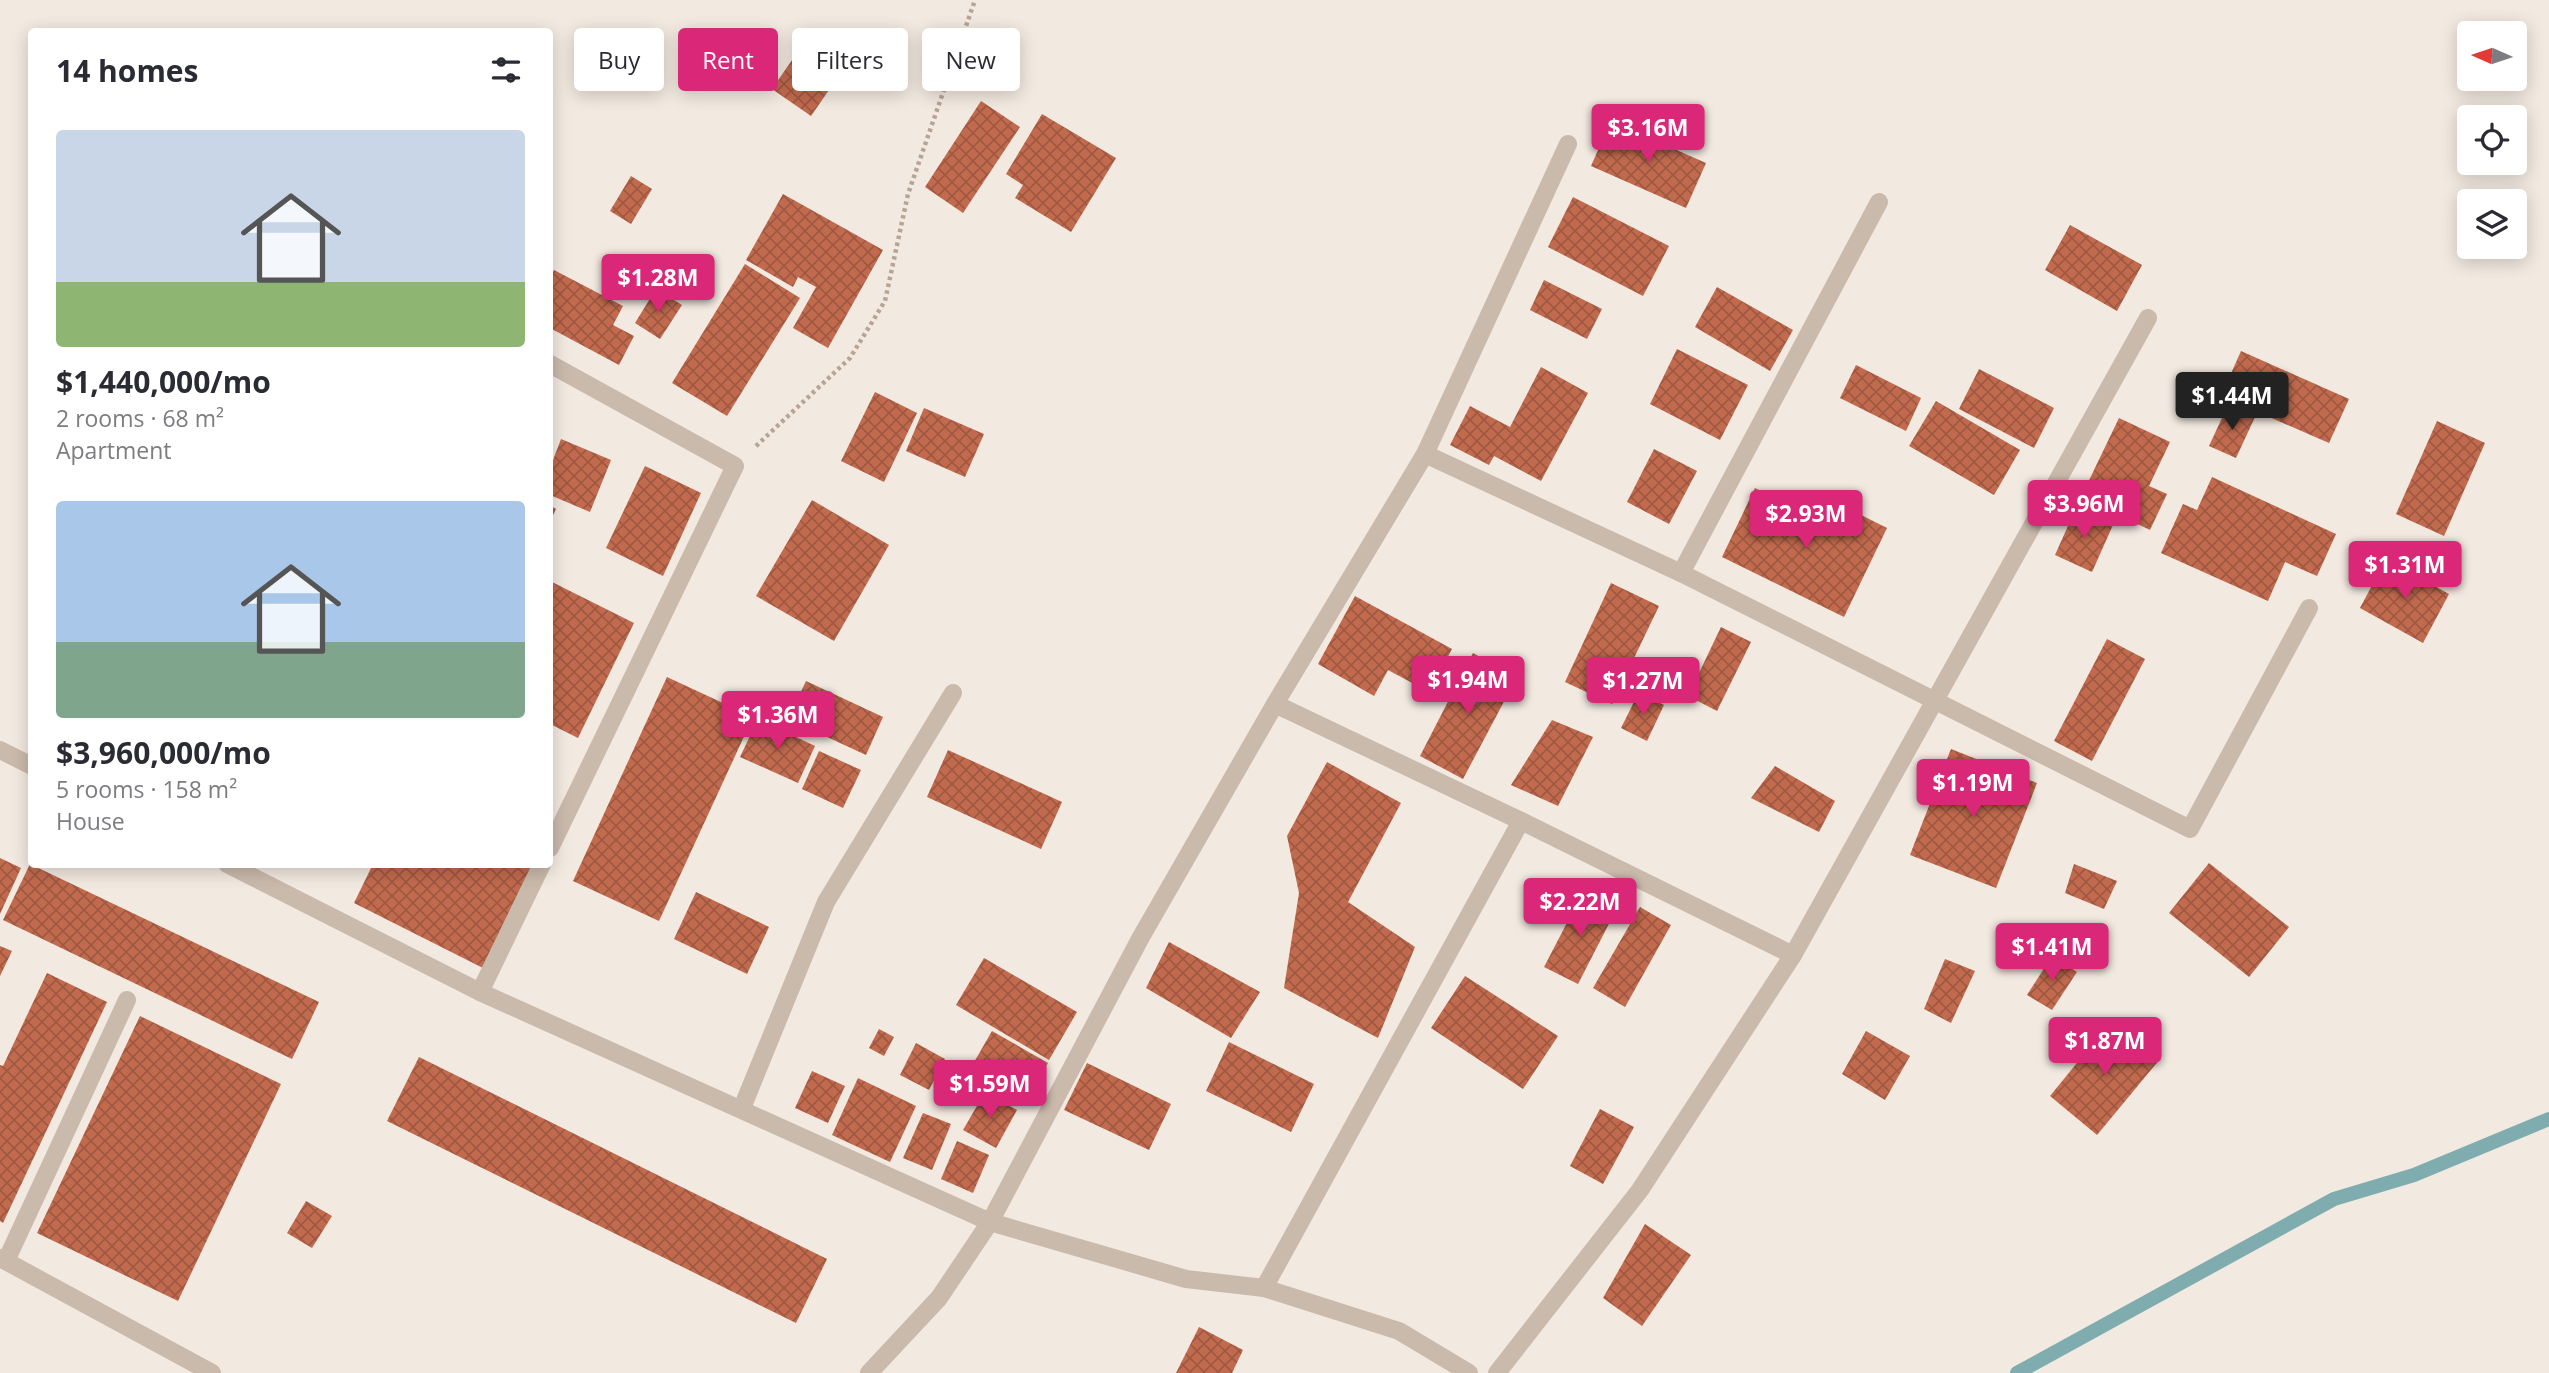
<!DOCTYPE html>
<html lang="en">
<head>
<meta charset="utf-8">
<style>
  body { margin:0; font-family:"Open Sans",sans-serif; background:#f7f7f7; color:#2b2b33; height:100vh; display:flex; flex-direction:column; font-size:26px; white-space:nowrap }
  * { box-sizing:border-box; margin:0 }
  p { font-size:23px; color:#7c7c81 }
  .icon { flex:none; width:38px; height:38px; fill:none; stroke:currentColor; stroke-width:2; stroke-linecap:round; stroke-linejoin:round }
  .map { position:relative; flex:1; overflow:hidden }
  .drawer { position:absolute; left:28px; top:28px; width:525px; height:840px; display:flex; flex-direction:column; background:#fff; border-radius:7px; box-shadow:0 4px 18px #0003 }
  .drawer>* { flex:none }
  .banner { position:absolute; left:574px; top:28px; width:665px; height:63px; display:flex; gap:14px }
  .needle { width:46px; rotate:273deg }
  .controls { position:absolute; left:2457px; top:21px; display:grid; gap:14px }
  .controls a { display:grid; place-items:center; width:70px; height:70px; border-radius:7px; background:#fff; box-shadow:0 4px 18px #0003; font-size:35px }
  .price { position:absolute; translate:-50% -60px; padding:0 16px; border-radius:7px; background:#db2777; color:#fff; font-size:23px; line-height:46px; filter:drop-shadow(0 2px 4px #0008) }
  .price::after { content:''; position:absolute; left:50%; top:42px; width:21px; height:16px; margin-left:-10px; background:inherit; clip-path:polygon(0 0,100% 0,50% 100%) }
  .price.current { background:#222; color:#fff }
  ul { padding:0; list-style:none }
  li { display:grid; align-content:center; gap:14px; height:371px; padding:0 28px }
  li span { display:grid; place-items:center; height:217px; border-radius:7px; color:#555 }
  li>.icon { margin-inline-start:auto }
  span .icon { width:126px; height:126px; fill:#fffc; stroke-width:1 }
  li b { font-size:30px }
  h2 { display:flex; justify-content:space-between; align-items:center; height:84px; padding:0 28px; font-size:30px }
  .pill { padding:0 24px; border-radius:7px; background:#fff; box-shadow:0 4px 18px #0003; font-size:24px; line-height:63px }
  .pill.current { background:#db2777; color:#fff }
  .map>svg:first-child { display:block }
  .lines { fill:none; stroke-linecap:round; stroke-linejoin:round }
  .stream { stroke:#7fadaf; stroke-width:14 }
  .building { fill:url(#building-cross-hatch) }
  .path { stroke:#b6a496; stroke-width:4.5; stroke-dasharray:3.5 3.5; stroke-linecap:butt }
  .lane { stroke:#cabaac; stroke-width:18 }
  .street { stroke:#cabaac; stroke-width:18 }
</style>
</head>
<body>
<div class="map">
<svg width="2549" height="1373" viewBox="0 0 2549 1373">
  <defs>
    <pattern id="building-cross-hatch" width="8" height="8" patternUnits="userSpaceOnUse" patternTransform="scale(1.75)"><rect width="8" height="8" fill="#c26a4e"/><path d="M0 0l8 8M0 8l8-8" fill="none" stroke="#9f5841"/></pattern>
  </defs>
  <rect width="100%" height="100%" fill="#f2e9e0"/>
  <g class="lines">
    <!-- stream -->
    <polyline class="stream" points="2017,1373 2334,1199 2414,1175 2549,1119"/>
  </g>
  <!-- building -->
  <g class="building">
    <polygon points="808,37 847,64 811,116 772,89"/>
    <polygon points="981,101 1020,127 963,213 925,187"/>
    <polygon points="1042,114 1116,158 1071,232 1015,198 1023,185 1006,174"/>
    <polygon points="1611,121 1706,163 1686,208 1591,166"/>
    <polygon points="631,176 652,189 631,224 610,211"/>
    <polygon points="783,194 883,250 828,348 793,328 816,287 798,277 793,287 746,260"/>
    <polygon points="1573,197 1669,246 1643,296 1548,247"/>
    <polygon points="2070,225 2142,265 2117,311 2045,270"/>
    <polygon points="745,264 800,298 727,416 672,383"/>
    <polygon points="554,270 623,306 613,325 634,336 619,365 550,328 550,278"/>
    <polygon points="1544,280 1602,309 1587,339 1530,310"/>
    <polygon points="1717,287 1793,330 1770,371 1695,327"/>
    <polygon points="656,289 682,305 660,339 635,323"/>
    <polygon points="1677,349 1748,385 1720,440 1650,404"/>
    <polygon points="2241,351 2349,399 2329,443 2221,396"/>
    <polygon points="1856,365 1921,398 1906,431 1840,398"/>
    <polygon points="1541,367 1588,393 1541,481 1494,456 1489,465 1450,445 1470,406 1510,427"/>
    <polygon points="1979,369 2054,408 2034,448 1959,409"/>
    <polygon points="875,392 917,413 884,482 841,461"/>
    <polygon points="1936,401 2020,450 1994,495 1909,446"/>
    <polygon points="2228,405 2255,417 2236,458 2209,446"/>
    <polygon points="924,408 984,434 965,477 906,451"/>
    <polygon points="2119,418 2170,442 2149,486 2167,494 2150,530 2081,497"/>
    <polygon points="2437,421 2485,443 2444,536 2396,514"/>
    <polygon points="561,439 611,460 590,512 550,495 550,468"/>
    <polygon points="1654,449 1697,471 1669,524 1627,502"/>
    <polygon points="645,466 701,493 663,576 606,548"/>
    <polygon points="2212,477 2336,534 2317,576 2285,562 2268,601 2161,553 2183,504 2197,510"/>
    <polygon points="1755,488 1829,524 1839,504 1887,528 1844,617 1722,557"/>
    <polygon points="812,500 889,545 834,641 756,596"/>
    <polygon points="550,505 556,509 550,522"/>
    <polygon points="2076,508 2113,525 2092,572 2055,555"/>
    <polygon points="2386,559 2449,594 2423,643 2360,608"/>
    <polygon points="550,581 634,623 578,738 550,724"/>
    <polygon points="1611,583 1659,606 1612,704 1565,682"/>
    <polygon points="1355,596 1452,649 1429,692 1388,670 1374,696 1318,664"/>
    <polygon points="1721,627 1751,642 1717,711 1688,696"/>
    <polygon points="2107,639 2145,659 2092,761 2054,741"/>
    <polygon points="1473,653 1517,677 1463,779 1420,756"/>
    <polygon points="667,677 753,717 659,921 573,881"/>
    <polygon points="806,681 883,717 866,755 788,719"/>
    <polygon points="1639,692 1664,705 1647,741 1621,728"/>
    <polygon points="758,719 815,746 798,783 740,757"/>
    <polygon points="1552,720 1593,737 1558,806 1511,785"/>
    <polygon points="1951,749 2037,783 1996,888 1910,855"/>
    <polygon points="948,750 1062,802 1041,849 927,797"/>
    <polygon points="819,751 861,770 843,808 802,789"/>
    <polygon points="1327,762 1401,803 1348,902 1415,947 1378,1038 1284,988 1299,893 1287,836"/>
    <polygon points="1775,766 1835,801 1819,832 1751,798"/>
    <polygon points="0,858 21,868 0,914"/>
    <polygon points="2209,863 2289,927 2249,977 2169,913"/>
    <polygon points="30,864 319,1002 292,1059 3,920"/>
    <polygon points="373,864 531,864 533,866 483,968 354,903"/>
    <polygon points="2074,864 2117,881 2104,909 2065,893"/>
    <polygon points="696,892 769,927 747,974 674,939"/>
    <polygon points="1583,892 1616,910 1578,984 1544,967"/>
    <polygon points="1640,907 1671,925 1625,1007 1593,988"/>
    <polygon points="1169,942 1260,992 1231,1038 1146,988"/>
    <polygon points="0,946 12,951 0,976"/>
    <polygon points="2052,956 2077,972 2052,1010 2027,995"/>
    <polygon points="984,958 1077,1012 1049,1060 956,1005"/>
    <polygon points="1945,959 1975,971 1951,1023 1924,1009"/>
    <polygon points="47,973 107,1002 3,1223 0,1221 0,1065 3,1066"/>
    <polygon points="1465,976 1558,1036 1523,1089 1431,1028"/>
    <polygon points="140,1016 281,1084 178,1301 37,1233"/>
    <polygon points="2112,1020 2160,1059 2097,1135 2050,1096"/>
    <polygon points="879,1029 894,1037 884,1056 869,1048"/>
    <polygon points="992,1031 1048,1063 1028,1096 973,1064"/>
    <polygon points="1866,1031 1910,1056 1885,1100 1842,1074"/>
    <polygon points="1229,1042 1314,1084 1291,1132 1206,1091"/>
    <polygon points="916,1043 945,1059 929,1090 900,1075"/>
    <polygon points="419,1057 827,1259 796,1323 387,1121"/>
    <polygon points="1087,1063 1171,1104 1149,1150 1064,1110"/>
    <polygon points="812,1071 845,1086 828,1123 795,1108"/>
    <polygon points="858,1078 916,1106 890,1162 832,1135"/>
    <polygon points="985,1092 1017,1110 996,1148 963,1130"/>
    <polygon points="1600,1109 1634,1127 1603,1184 1570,1166"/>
    <polygon points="923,1113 951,1124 932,1170 903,1158"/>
    <polygon points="957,1141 989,1155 973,1193 941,1179"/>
    <polygon points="306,1201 332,1216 312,1248 287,1233"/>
    <polygon points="1645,1224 1691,1255 1642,1326 1603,1298"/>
    <polygon points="1199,1327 1243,1350 1232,1373 1176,1373"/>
  </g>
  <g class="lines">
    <!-- path -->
    <polyline class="path" points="756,446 850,358 885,301 908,194 975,0"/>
    <!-- lane -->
    <g class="lane">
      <polyline points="6,1261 127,1000"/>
      <polyline points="869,1373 939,1298 990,1222"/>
    </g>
    <!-- street -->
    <g class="street">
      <polyline points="550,364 735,466 550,848"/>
      <polyline points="1425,454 1681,573 2190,829 2309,608"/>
      <polyline points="1681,573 1879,202"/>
      <polyline points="1275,704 1521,821 1793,955"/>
      <polyline points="0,750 32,766"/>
      <polyline points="227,864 480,992 990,1222 1186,1279 1264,1288 1399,1331 1469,1373"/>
      <polyline points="480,992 542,864"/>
      <polyline points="742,1108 826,902 953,693"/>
      <polyline points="990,1222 1141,937 1275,704 1425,454 1568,144"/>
      <polyline points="0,1258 212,1373"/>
      <polyline points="1264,1288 1521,821"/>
      <polyline points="1497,1373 1640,1190 1793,955 2148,318"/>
    </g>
  </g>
</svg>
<div class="controls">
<a><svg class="needle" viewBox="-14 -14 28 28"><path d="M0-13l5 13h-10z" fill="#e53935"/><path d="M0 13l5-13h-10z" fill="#7c7c81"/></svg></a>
<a><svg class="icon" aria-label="locate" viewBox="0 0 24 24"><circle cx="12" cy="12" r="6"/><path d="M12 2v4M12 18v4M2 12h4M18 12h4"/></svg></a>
<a><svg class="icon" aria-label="layers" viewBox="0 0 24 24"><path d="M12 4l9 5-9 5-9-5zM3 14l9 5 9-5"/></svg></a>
</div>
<b class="price" style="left:1648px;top:164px">$3.16M</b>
<b class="price" style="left:658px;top:314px">$1.28M</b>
<b class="price current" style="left:2232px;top:432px">$1.44M</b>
<b class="price" style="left:2084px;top:540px">$3.96M</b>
<b class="price" style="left:1806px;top:550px">$2.93M</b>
<b class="price" style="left:2405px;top:601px">$1.31M</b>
<b class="price" style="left:1468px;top:716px">$1.94M</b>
<b class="price" style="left:1643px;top:717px">$1.27M</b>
<b class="price" style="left:778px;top:751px">$1.36M</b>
<b class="price" style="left:1973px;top:819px">$1.19M</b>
<b class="price" style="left:1580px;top:938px">$2.22M</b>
<b class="price" style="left:2052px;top:983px">$1.41M</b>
<b class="price" style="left:2105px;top:1077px">$1.87M</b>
<b class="price" style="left:990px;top:1120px">$1.59M</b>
<div class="banner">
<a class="pill">Buy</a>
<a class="pill current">Rent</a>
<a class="pill">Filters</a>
<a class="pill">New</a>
</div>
<section class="drawer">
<h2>14 homes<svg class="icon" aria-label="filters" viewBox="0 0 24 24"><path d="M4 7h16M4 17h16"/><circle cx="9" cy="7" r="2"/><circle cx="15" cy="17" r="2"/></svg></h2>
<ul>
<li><span style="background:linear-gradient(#c9d6e8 70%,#8fb573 0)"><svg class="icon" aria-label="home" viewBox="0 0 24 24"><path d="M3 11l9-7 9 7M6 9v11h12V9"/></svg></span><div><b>$1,440,000/mo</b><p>2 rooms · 68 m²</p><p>Apartment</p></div></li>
<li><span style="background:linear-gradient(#a9c7e8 65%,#7fa58c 0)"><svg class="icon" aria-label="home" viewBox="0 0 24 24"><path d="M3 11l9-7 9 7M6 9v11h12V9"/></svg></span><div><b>$3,960,000/mo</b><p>5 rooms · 158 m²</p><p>House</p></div></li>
</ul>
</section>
</div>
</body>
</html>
